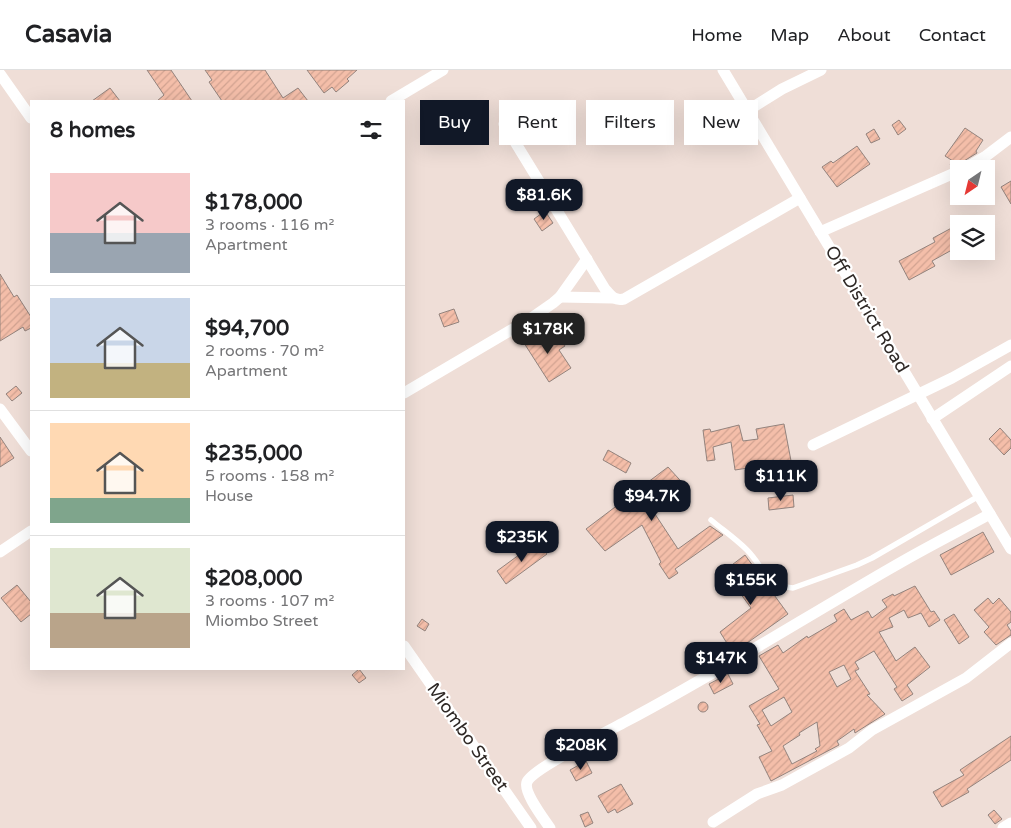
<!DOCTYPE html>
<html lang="en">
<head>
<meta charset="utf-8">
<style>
  body { margin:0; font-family:"Varela Round",sans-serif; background:#f6f6f6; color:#202124; height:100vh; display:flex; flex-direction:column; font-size:19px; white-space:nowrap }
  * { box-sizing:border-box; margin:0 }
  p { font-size:16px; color:#757577 }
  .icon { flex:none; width:28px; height:28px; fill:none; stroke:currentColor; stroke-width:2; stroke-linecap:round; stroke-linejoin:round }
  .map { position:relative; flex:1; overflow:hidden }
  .side { position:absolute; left:30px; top:30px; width:375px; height:570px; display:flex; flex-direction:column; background:#fff; border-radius:0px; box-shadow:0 5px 20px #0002 }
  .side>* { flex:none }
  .banner { position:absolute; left:420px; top:30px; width:475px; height:45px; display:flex; gap:10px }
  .needle { width:32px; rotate:215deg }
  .tools { position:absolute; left:950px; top:90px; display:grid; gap:10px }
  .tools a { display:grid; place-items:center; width:45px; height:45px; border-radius:0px; background:#fff; box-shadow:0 5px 20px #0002; font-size:25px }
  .price { position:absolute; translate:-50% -42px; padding:0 11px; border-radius:10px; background:#111827; color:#fff; font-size:16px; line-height:32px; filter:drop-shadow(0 1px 2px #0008) }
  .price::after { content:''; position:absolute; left:50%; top:30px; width:15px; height:11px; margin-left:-8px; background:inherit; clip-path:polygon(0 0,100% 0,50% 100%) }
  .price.current { background:#222; color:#fff }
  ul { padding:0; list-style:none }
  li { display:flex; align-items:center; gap:15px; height:125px; padding:0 20px }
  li+li { border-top:1px solid #e0e0e0 }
  li span { display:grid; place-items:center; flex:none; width:140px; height:100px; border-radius:0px; color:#555 }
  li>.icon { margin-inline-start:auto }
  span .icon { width:60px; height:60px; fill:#fffc; stroke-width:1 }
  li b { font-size:21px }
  h2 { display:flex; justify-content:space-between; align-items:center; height:60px; padding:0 20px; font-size:21px }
  .chip { padding:0 18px; border-radius:0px; background:#fff; box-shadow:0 5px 20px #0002; font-size:18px; line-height:45px }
  .chip.current { background:#111827; color:#fff }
  header { display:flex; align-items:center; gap:30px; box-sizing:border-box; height:70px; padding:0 25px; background:#fff; border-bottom:1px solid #e0e0e0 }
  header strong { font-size:24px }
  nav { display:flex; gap:28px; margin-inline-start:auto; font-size:18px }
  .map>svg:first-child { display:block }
  .building { fill:url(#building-hatch); stroke:#93837d; fill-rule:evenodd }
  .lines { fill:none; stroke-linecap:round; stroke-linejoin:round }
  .service { stroke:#fff; stroke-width:5.5 }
  .minor { stroke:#fff; stroke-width:11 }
  .labels { text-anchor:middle; stroke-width:4.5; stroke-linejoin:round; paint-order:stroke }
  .street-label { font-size:18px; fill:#2f2926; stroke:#fff }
</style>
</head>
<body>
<header>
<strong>Casavia</strong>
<nav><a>Home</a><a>Map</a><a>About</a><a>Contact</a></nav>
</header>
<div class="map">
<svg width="1011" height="758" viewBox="0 0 1011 758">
  <defs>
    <pattern id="building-hatch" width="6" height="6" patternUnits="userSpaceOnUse" patternTransform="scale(1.25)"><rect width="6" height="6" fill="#f4bea9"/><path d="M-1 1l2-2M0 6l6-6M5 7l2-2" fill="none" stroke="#d2a391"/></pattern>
  </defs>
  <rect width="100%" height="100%" fill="#efded7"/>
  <!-- building -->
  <g class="building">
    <polygon points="147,0 171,0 192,31 157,31 164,25"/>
    <polygon points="205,0 265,0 283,28 298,18 308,31 222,31 209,12 212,10"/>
    <polygon points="307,0 357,0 347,9 349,11 336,22 332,17 324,23"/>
    <polygon points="110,18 120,31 92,31"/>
    <polygon points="899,50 906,59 898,65 892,55"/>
    <polygon points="965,58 983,70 976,81 977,83 959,94 952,96 950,95 953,91 945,86"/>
    <polygon points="874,59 880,69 871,73 866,64"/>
    <polygon points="857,76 870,94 837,117 822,97 831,91 833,93"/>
    <polygon points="1011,111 1011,134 1001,117"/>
    <polygon points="545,141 553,153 542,161 534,149"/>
    <polygon points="959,154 959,176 932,191 935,196 909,210 899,191 935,172 933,168"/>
    <polygon points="0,204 14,227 17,225 31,247 31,258 25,261 23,257 0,271"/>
    <polygon points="454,239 459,252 444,257 439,244"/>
    <polygon points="546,259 555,271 560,268 565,276 559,280 571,298 549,312 524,273"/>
    <polygon points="16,316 22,323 12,331 6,324"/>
    <polygon points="784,354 792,396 775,399 774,390 748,395 748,398 735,400 731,372 713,377 715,390 707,391 703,360 710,359 711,362 739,355 743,371 758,369 756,359"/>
    <polygon points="1000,358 1011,370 1011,378 1004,385 989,369"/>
    <polygon points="0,367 14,388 0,397"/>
    <polygon points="608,380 631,393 626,403 603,390"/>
    <polygon points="668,397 689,420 655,444 678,479 710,456 723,465 675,499 678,503 669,509 659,494 661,492 642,455 605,481 586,459"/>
    <polygon points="793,425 794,437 769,440 768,428"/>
    <polygon points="983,462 994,482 951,505 940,485"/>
    <polygon points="538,471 547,484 506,514 497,501"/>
    <polygon points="745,485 788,544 733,583 720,562 751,538 724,501"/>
    <polygon points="17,515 31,532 31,544 21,552 1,528"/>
    <path d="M 915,516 L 931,542 L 934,541 L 940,550 L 929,557 L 921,543 L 908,548 L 904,540 L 889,548 L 893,557 L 879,562 L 896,591 L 915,577 L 930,597 L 907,615 L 913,624 L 902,631 L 894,619 L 897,617 L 874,581 L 855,592 L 859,599 L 855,601 L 870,624 L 867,625 L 885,644 L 858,661 L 855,663 L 854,659 L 837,671 L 839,675 L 771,711 L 759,687 L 772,681 L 757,655 L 760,654 L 749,636 L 779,619 L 759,586 L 778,575 L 783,583 L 807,566 L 808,568 L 837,551 L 834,545 L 844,539 L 851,550 L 868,541 L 872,548 L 887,537 L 882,530 L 893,524 L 894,526 ZM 844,595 L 851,609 L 837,617 L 829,602 ZM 784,627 L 792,642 L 771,656 L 762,640 ZM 817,652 L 820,676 L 815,679 L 817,681 L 792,694 L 783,676 L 800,665 L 799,663 Z"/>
    <polygon points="988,528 993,534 999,528 1011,542 1011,552 1007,555 1011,561 1011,565 996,575 984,562 989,557 974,540"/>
    <polygon points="954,544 969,567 959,574 944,550"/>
    <polygon points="422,549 429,554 425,561 417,556"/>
    <polygon points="359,599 366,608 359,613 352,605"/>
    <polygon points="728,604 733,614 714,624 709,614"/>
    <circle cx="703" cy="637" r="5"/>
    <polygon points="1011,666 1011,690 967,719 969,722 942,737 933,722 964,705 960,700"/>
    <polygon points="586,691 592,703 576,711 570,700"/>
    <polygon points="621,714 633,734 617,743 615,739 608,743 598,726"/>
    <polygon points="994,740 1002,749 995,754 988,745"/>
    <polygon points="588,742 593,753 585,757 580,745"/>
  </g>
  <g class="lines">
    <!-- service -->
    <path class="service" d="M 711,450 C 723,460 736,469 747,480 C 764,497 765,516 793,518 L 857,495 L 872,488 L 979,426"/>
    <!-- minor -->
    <g class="minor">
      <polyline points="723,0 1011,479"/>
      <polyline points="0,4 31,48"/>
      <polyline points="391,31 443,0"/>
      <polyline points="747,41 782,19 821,0"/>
      <path d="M 504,54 L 605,219 C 611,226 614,231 624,229 L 800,128"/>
      <polyline points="964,99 986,86 1011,67"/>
      <polyline points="820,162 959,101"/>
      <polyline points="560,227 613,228"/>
      <polyline points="404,323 530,249 553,233 560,227 587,189"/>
      <polyline points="0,339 31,381"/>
      <polyline points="932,349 1011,296"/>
      <polyline points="813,375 952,308 1011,275"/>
      <polyline points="0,482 31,461"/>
      <polyline points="404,576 531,758"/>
      <polyline points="713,752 757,724 782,715 849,678 872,660 966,608 1011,573"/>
      <path d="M 550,758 C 544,749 523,722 527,712 C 532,699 607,662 623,653 C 714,605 801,550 891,498 C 923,479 957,462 990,444"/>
      <polyline points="1003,758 1011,753"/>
    </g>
  </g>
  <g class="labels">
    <!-- street labels -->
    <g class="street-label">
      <text transform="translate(867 239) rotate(59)" y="6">Off District Road</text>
      <text transform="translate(468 667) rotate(55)" y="6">Miombo Street</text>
    </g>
  </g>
</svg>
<div class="tools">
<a><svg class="needle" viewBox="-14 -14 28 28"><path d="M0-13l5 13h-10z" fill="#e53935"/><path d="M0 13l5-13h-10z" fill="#757577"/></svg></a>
<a><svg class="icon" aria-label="layers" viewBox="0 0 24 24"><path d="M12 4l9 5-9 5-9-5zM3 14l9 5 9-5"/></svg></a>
</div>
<b class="price" style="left:544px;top:151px">$81.6K</b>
<b class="price current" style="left:548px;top:285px">$178K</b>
<b class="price" style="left:781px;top:432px">$111K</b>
<b class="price" style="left:652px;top:452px">$94.7K</b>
<b class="price" style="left:522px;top:493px">$235K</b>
<b class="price" style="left:751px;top:536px">$155K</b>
<b class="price" style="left:721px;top:614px">$147K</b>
<b class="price" style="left:581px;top:701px">$208K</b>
<div class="banner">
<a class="chip current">Buy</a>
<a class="chip">Rent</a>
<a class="chip">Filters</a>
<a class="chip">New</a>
</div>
<section class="side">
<h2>8 homes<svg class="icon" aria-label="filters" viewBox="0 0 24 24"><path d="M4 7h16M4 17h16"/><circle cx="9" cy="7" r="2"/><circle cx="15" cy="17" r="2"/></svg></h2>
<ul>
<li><span style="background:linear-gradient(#f6c9c9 60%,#9aa5b1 0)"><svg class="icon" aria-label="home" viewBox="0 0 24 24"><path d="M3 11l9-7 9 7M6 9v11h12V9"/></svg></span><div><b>$178,000</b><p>3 rooms · 116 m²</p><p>Apartment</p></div></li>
<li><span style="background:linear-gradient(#c9d6e8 65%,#c2b280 0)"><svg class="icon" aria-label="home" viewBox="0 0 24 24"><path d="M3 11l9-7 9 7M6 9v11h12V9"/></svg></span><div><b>$94,700</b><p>2 rooms · 70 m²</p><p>Apartment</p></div></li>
<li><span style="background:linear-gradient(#ffd9b3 75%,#7fa58c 0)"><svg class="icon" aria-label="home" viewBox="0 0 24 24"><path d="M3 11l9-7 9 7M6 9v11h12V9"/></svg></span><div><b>$235,000</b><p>5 rooms · 158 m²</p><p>House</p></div></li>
<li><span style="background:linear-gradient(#dfe7d0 65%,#b9a48a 0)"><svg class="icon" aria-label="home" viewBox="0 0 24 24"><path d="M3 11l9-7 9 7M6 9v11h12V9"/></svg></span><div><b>$208,000</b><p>3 rooms · 107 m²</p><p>Miombo Street</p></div></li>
</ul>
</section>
</div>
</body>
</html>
